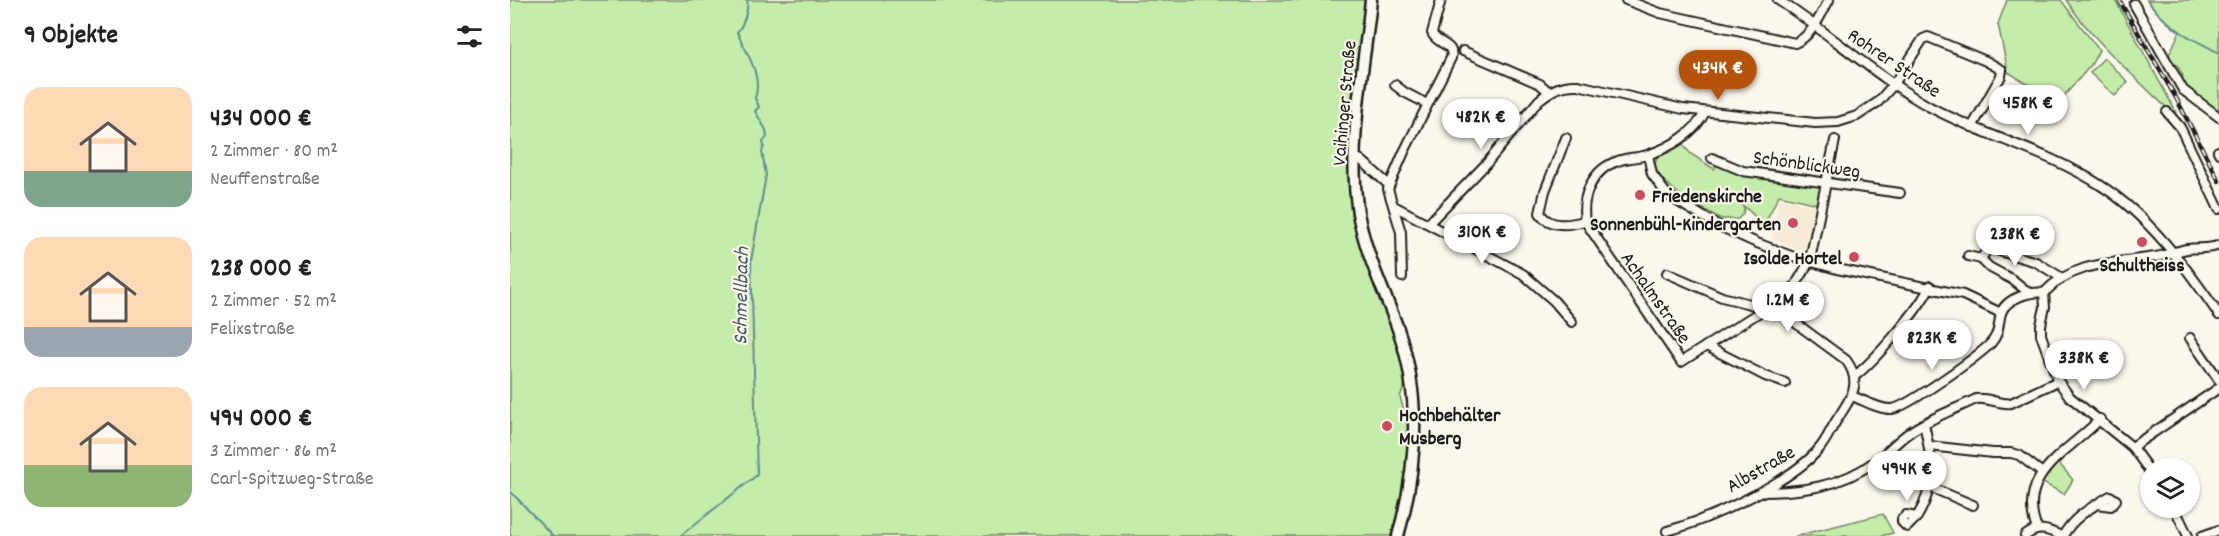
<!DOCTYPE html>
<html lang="de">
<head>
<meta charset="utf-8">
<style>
  body { margin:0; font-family:Dekko,sans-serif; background:#f2f2f2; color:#222; height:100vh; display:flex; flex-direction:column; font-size:22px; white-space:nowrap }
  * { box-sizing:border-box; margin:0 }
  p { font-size:20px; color:#767676 }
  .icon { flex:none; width:33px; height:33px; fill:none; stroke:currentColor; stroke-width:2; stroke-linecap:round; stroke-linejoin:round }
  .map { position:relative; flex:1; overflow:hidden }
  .drawer { display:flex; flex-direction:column; background:#fff; width:510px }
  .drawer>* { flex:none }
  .controls { position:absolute; left:1630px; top:458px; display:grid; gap:12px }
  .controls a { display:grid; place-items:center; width:60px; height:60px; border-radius:50%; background:#fff; box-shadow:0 2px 4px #0004; font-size:30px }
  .price { position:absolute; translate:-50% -51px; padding:0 14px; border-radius:21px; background:#fff; color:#222; font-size:20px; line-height:39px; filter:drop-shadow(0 2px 3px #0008) }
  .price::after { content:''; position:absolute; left:50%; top:36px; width:18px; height:14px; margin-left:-9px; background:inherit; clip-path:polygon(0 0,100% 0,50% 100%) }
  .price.current { background:#b45309; color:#fff }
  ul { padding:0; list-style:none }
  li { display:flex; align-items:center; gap:18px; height:150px; padding:0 24px }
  li span { display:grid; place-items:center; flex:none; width:168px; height:120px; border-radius:18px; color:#555 }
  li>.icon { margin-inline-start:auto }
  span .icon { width:72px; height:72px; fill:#fffc; stroke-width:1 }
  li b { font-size:26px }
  h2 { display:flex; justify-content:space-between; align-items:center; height:72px; padding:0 24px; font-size:26px }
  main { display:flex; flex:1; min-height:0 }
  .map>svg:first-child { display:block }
  .built { fill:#f7ebd5 }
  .green { fill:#c3eda9; stroke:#708462; stroke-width:1.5 }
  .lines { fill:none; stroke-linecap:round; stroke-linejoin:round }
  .stream { stroke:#5c8c93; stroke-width:2 }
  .street-casing { stroke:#1c1c1c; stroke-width:12 }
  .secondary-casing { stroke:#1c1c1c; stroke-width:15 }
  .street { stroke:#fbf7ec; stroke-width:8 }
  .secondary { stroke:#fbf7ec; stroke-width:10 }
  .rail-casing { stroke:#1c1c1c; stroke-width:4.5 }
  .rail { stroke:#fbf7ec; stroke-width:2; stroke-dasharray:7; stroke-linecap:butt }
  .poi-dot { fill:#d1495b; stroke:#fbf7ec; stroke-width:2 }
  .labels { text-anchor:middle; stroke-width:4.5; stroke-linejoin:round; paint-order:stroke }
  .street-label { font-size:20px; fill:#1c1c1c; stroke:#fbf7ec }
  .poi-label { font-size:20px; font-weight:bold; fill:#1c1c1c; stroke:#fbf7ec; text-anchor:start }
  .water-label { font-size:21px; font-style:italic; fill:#415d61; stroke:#fbf7ec }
</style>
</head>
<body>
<main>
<section class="drawer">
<h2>9 Objekte<svg class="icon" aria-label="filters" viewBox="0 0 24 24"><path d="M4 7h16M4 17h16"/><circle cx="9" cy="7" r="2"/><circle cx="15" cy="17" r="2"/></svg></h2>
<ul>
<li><span style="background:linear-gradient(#ffd9b3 70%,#7fa58c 0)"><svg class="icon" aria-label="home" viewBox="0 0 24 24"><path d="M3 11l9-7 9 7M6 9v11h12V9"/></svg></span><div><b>434 000 €</b><p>2 Zimmer · 80 m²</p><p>Neuffenstraße</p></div></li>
<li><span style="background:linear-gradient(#ffd9b3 75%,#9aa5b1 0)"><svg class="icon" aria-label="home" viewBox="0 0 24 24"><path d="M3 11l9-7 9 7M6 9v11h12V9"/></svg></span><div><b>238 000 €</b><p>2 Zimmer · 52 m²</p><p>Felixstraße</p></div></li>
<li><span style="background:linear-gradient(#ffd9b3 65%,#8fb573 0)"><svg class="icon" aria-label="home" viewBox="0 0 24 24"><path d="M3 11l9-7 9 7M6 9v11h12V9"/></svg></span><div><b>494 000 €</b><p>3 Zimmer · 86 m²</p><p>Carl-Spitzweg-Straße</p></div></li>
</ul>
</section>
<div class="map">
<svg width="1709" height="536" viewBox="0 0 1709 536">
  <rect width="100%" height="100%" fill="#fbf7ec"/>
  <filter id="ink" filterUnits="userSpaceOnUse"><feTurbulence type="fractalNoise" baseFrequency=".0167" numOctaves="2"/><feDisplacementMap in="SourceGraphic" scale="12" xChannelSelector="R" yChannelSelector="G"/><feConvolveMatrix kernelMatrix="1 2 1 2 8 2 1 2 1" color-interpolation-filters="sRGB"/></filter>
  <g filter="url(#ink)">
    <!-- built -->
    <polygon class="built" points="1269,198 1305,206 1298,244 1293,252 1261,239"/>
    <!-- green -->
    <g class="green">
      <polygon points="0,0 858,0 843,201 889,344 897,379 890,397 894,411 902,417 895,484 881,536 0,536"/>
      <polygon points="1497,0 1551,0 1589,50 1581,65 1548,103 1498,72 1488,24"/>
      <path d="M 1556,0 L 1605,0 L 1666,112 L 1662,113 C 1625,77 1585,43 1556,0 Z"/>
      <polygon points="1637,0 1709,0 1709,113 1679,93 1670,81 1673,76 1667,65 1661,63 1658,57 1670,31 1651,16"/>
      <polygon points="1594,58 1618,82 1605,96 1580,73"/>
      <polygon points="1172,144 1181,154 1204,169 1208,163 1312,185 1307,204 1269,195 1256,221 1250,221 1228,201 1234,208 1233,214 1228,219 1211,219 1171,196 1152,179 1144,167 1147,158"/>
      <polygon points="1548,462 1563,480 1554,494 1531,482 1536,473"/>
      <polygon points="1373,514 1383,533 1371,536 1285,536"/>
    </g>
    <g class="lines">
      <!-- stream -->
      <g class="stream">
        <path d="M 1637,0 C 1660,31 1677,35 1709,53"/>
        <polyline points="0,491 43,536"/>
        <path d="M 170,536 L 247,475 L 241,261 L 256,175 L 252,152 L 254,146 L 253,142 L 257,137 L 256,130 L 245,111 L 249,107 L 245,98 C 253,76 236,52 227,32 C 233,26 239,9 237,0"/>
      </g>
      <!-- street casing -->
      <g class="street-casing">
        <g id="street">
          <path d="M 1116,0 L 1150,13 L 1285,43 C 1302,36 1310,16 1319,0"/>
          <path d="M 1268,0 C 1320,33 1366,77 1420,107 C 1475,137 1538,151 1590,185 C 1638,215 1677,268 1709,315"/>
          <polyline points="1624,4 1673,90 1709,117"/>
          <polyline points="953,51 1030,84 1039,92"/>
          <polyline points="885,85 894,92 917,104"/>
          <path d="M 1195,112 C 1185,133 1161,147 1140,154 C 1130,158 1118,157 1108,161 C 1082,169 1071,197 1075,221 L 1171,362 L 1256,308 L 1278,309"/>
          <polyline points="1657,112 1670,127 1709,209"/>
          <path d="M 1056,138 L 1035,191 L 1030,213 C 1039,228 1059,225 1075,221"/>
          <polyline points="1708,151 1709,153"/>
          <polyline points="1138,155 1142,174 1155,192 1162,198 1207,225 1247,243 1284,257 1327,269 1453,295 1491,313"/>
          <polyline points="844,157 851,160 879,185"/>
          <polyline points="1202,158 1233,171 1390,193"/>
          <polyline points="884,206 1013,274 1044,301 1062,322"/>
          <path d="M 919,223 L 977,163 L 1029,100 C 1041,90 1052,84 1068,85 L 1173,109 L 1305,123 L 1328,122 L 1347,116 L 1368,102 L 1384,84 L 1413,39 L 1418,37 L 1476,61 L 1492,70 L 1491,76 L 1462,127"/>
          <polyline points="1458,256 1471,259 1479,267 1503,280 1518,292"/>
          <polyline points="1471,259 1477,250 1483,249 1526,262 1552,278"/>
          <polyline points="1157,273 1212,297 1256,308"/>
          <path d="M 892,277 L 891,232 L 878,189 L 894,152 L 941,58 C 945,43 927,45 922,33 L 931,0"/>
          <polyline points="1534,293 1535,307 1531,325 1531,335 1548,381 1560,397 1622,447 1641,473"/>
          <path d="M 1534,293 C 1563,261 1607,263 1646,257 C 1657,255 1667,251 1677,249 C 1689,247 1699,250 1709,245"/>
          <polyline points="1680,338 1709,380"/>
          <polyline points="1196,346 1255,376 1275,383"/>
          <path d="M 1345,376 C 1365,360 1410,309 1420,286"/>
          <path d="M 1342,396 C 1353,400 1370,410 1382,409 C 1396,408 1470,355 1481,343 C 1490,333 1488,324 1491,313 C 1496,298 1521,291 1534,293"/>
          <polyline points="1419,446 1483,453 1501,453 1509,455 1531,472"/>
          <polyline points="1622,447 1709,388"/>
          <polyline points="1420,487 1463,505"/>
          <path d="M 1250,492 C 1291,492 1330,487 1364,462 C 1377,453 1387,441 1400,432 C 1420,418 1444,410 1466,399 C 1478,397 1489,405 1501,403 L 1548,381"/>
          <polyline points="1664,507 1678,536"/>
          <path d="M 1407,517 L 1397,527 L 1392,522 L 1392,519 L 1396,515 L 1407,517 C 1426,487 1422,457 1414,424"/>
          <path d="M 1527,529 C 1505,474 1559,452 1590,419"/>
          <path d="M 1157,531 C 1199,520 1281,482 1309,449 C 1317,440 1321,428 1328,418 C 1341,398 1353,383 1336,360 L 1287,324 L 1280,315 L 1278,301 L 1281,293 L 1299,262 L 1302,250 L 1325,140"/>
          <path d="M 1515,536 C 1528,526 1537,529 1551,536"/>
          <path d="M 1553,536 C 1563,517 1582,507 1600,496 L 1606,500 L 1601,506 L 1588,504"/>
          <polyline points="1692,536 1709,530"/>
        </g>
      </g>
      <!-- secondary casing -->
      <g class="secondary-casing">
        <path id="secondary" d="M 861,0 C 854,70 837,143 848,213 C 856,256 874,290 888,329 C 912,397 907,468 888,536"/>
      </g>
      <!-- street -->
      <use href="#street" class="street"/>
      <!-- secondary -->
      <use href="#secondary" class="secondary"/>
      <!-- rail casing -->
      <g class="rail-casing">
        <polyline id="rail" points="1609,0 1665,96 1709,181"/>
      </g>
      <!-- rail -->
      <use href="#rail" class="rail"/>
    </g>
  </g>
  <!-- markers -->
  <g class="poi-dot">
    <circle cx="1130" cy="195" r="6"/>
    <circle cx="1283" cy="223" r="6"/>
    <circle cx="1632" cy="242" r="6"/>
    <circle cx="1344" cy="257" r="6"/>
    <circle cx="877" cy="426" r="6"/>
  </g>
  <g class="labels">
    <!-- street labels -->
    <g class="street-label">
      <text transform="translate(1385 62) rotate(34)" y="7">Rohrer Straße</text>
      <text transform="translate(833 103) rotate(-85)" y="7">Vaihinger Straße</text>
      <text transform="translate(1297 163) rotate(8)" y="7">Schönblickweg</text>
      <text transform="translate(1147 297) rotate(55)" y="7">Achalmstraße</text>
      <text transform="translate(1250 468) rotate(-30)" y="7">Albstraße</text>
    </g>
    <!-- poi labels -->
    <g class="poi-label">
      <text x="1142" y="202">Friedenskirche</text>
      <text x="1271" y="230" text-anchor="end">Sonnenbühl-Kindergarten</text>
      <text x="1332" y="264" text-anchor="end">Isolde Hortel</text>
      <text x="1632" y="271" text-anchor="middle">Schultheiss</text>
      <text x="889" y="421">Hochbehälter<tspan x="889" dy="23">Musberg</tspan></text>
    </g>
    <!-- water labels -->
    <g class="water-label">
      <text transform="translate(230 296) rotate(-89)" y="7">Schmellbach</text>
    </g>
  </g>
</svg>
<div class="controls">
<a><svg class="icon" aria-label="layers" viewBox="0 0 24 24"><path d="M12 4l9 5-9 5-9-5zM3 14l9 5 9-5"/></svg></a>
</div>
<b class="price current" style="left:1208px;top:101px">434K €</b>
<b class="price" style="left:1518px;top:136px">458K €</b>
<b class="price" style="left:971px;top:150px">482K €</b>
<b class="price" style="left:972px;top:265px">310K €</b>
<b class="price" style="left:1505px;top:267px">238K €</b>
<b class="price" style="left:1278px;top:333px">1.2M €</b>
<b class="price" style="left:1422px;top:371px">823K €</b>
<b class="price" style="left:1574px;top:391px">338K €</b>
<b class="price" style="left:1397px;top:502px">494K €</b>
</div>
</main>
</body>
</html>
